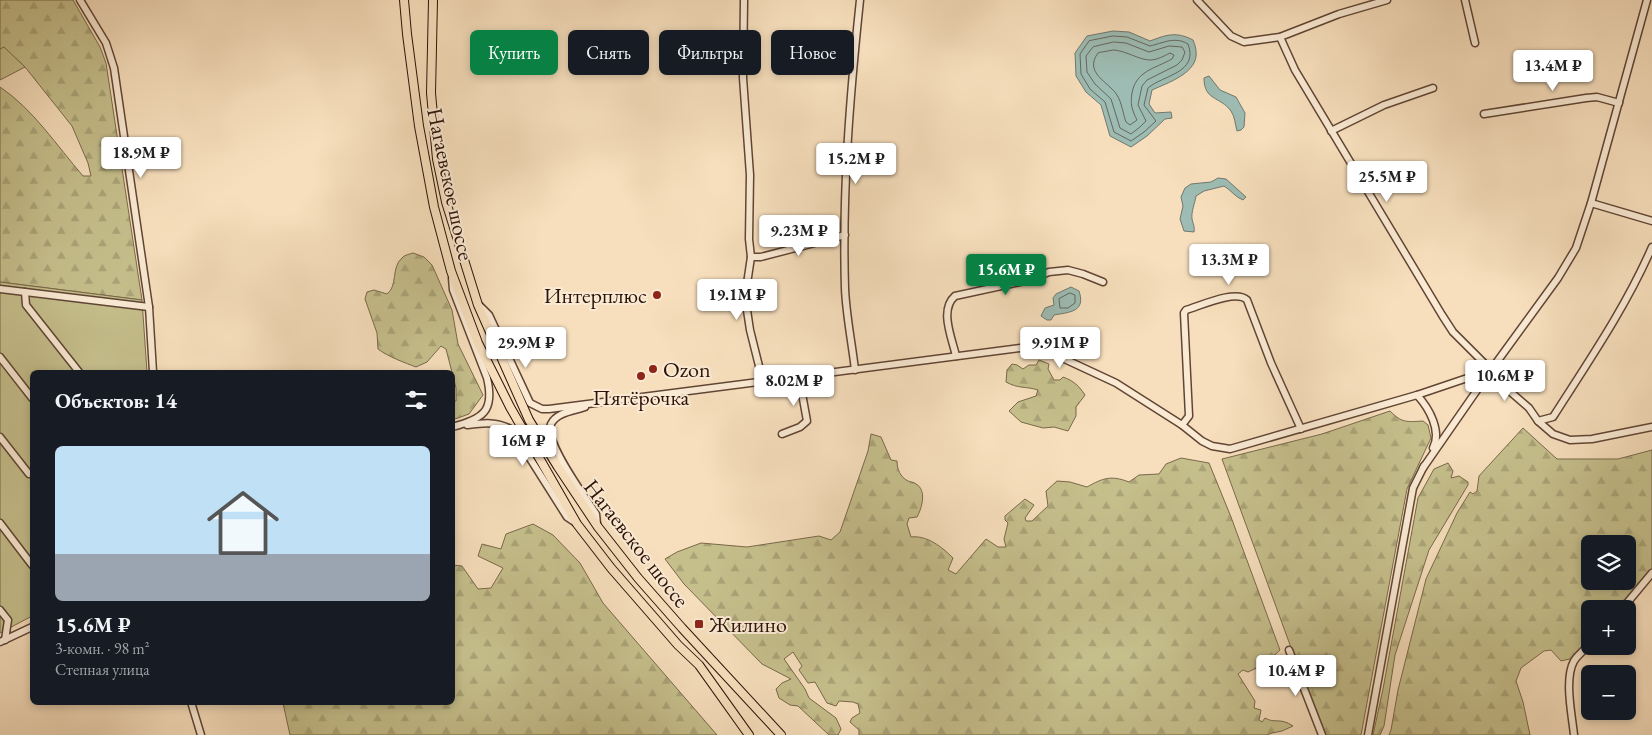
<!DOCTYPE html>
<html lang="ru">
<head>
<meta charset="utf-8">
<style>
  body { margin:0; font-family:"EB Garamond",serif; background:#20242c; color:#f1f3f6; height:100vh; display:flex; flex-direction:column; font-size:19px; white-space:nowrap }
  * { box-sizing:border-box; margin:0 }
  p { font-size:16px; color:#9ea1a6 }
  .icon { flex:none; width:28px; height:28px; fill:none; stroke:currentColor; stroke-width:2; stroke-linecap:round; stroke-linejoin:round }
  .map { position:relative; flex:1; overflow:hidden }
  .panel { position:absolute; left:30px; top:370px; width:425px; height:335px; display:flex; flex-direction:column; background:#171b24; border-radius:8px; box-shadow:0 2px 8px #0003 }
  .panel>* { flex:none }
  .top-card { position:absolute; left:470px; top:30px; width:475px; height:45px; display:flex; gap:10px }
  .fabs { position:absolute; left:1581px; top:535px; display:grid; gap:10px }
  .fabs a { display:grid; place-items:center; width:55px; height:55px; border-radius:8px; background:#171b24; box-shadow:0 2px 8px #0003; font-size:25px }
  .price { position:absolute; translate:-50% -42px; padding:0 11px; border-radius:5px; background:#fff; color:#222; font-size:16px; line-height:32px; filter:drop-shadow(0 1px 2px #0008) }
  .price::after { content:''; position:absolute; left:50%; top:30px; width:15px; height:11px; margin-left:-8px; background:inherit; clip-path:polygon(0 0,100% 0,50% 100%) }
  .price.on { background:#0b8043; color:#fff }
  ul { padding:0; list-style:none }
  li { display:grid; align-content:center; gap:10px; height:265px; padding:0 25px }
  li+li { border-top:1px solid #363941 }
  li span { display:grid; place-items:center; height:155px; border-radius:8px; color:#555 }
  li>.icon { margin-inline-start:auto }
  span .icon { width:90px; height:90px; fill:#fffc; stroke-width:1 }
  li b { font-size:21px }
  h2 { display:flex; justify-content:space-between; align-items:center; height:60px; padding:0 25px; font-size:21px }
  .pill { padding:0 18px; border-radius:8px; background:#171b24; box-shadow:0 2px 8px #0003; font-size:18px; line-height:45px }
  .pill.on { background:#0b8043; color:#fff }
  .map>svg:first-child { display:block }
  .forest { fill:url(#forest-firs); stroke:#79684a; fill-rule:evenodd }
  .garden { fill:#c5bf8c; stroke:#79684a }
  .water { fill:#9dbcb3; stroke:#70786e }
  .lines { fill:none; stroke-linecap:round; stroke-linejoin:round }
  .shore { stroke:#65675d; stroke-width:1 }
  .minor-casing { stroke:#604534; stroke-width:9 }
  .major-casing { stroke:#2d1207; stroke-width:10 }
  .minor { stroke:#faead4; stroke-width:6 }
  .major { stroke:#f7dfbd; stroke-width:8 }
  .poi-dot { fill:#8f2418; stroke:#faead4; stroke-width:2 }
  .labels { text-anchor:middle; stroke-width:4; stroke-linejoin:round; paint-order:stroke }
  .street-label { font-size:22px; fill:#2d1207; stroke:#faead4 }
  .poi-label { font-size:22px; fill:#2d1207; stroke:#faead4; text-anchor:start }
</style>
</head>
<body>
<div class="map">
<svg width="1652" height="735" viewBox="0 0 1652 735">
  <defs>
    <pattern id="forest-firs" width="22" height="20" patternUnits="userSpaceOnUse" patternTransform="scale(1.25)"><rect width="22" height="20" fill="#c5bf8c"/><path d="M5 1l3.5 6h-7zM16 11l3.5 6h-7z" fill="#aaa377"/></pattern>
  </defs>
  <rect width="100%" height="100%" fill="#f7dfbd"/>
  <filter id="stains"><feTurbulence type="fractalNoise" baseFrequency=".004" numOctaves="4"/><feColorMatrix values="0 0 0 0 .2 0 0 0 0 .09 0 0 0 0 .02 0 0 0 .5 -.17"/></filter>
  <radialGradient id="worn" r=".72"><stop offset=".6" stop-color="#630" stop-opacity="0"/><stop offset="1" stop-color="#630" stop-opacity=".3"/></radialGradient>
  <!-- forest -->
  <g class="forest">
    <path d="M 0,0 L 73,0 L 100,47 L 106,63 L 142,300 L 0,282 L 0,87 C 33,109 57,146 83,176 L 91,176 L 88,163 L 72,126 L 25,67 L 4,48 L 0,49 Z"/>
    <path d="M 413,253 L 424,257 L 432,265 L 452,310 L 458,344 L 483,395 L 469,414 L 455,419 L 453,419 L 452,402 L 456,401 L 456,388 L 446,349 L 441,346 L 427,362 L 416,367 C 405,363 387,356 378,349 L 377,333 L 365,299 L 367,292 L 374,290 L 387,294 C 398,286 391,267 402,258 C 404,255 410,254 413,253 Z"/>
    <path d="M 1039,360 L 1049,364 L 1048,369 L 1054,380 L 1060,380 L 1063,377 C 1074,381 1079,386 1085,395 L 1076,407 L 1076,416 L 1068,431 L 1054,427 L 1043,428 L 1021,422 L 1009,411 L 1018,402 L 1036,396 L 1038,390 C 1025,386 1019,389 1006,382 L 1007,370 L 1012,364 L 1017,365 L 1023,369 L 1029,365 L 1036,365 Z"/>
    <path d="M 1390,411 C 1402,423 1406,422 1423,421 L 1428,425 L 1431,438 L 1407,489 L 1361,735 L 1323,735 L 1222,459 L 1322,434 Z"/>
    <path d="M 1523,428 L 1557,459 L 1618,459 L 1652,450 L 1652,577 L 1644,588 L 1609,609 L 1590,609 L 1590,640 L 1587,652 L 1578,657 L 1561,661 L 1551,650 L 1544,651 L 1521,668 L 1516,681 L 1523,702 L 1530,735 L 1389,735 L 1391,730 L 1398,690 L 1426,579 L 1457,513 L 1470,492 L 1473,494 L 1477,491 L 1479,476 ZM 1590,544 L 1628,544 L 1628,581 L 1590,581 Z"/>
    <path d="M 871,434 L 881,437 L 891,460 L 897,461 C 897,469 900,477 908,481 C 910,482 914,482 916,484 C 927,490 922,508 917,517 L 909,518 L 907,524 L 911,537 C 927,535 942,547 953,558 L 948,570 L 956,574 L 986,539 L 998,547 L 1006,547 L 1004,539 L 1008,523 L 1005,520 L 1005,516 L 1025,499 L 1034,505 L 1025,518 L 1026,521 L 1032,521 L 1048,506 L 1046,491 L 1057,481 L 1070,482 L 1087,487 C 1103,478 1111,475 1129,482 L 1139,475 L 1159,474 L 1166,464 L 1181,458 L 1209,463 L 1231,517 L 1280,650 L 1265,664 L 1248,672 L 1243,670 L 1238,674 L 1255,701 L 1254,708 L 1261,710 L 1259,720 L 1262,722 L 1265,718 C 1275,724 1280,717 1293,726 L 1282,731 L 1272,733 L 1267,735 L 859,735 L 859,730 L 850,722 L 852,718 L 860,713 L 858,704 L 853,702 L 839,701 L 836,706 L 827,703 L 815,682 L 808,683 L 799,670 L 802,666 L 793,652 L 784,659 L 805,689 L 809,698 L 836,718 L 841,729 L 838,735 L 829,735 L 798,706 L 790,705 L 779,698 L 776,689 L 782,683 L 791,679 L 762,664 L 684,584 L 665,559 L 677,552 L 701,543 L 747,547 L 819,536 L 831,540 L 840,532 L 868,451 Z"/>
    <polygon points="1448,463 1453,471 1451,478 1459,476 1468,482 1468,485 1429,550 1395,655 1384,726 1380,735 1373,735 1383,689 1418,498 1434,469"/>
    <polygon points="533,524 553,535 580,563 603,603 717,735 290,735 283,703 452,702 453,565 462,566 478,589 491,588 503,568 478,556 482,544 501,549 506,534"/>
  </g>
  <!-- garden -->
  <g class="garden">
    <polygon points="4,47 25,67 0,80 0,49"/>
    <polygon points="0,282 142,300 147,372 32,372 32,616 0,633"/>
  </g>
  <!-- water -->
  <g class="water">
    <path d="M 1113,31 L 1129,32 L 1150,41 C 1166,35 1176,31 1193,40 C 1194,43 1196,47 1196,51 C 1199,73 1167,83 1152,90 L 1149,104 L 1155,113 L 1171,112 L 1172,118 L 1165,119 L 1147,136 L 1131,147 L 1110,136 L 1101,105 L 1086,92 L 1076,76 L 1075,53 L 1087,36 Z"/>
    <path d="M 1209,76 L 1220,90 L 1236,97 L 1245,113 L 1244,127 L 1241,130 L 1237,131 C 1235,124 1235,117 1231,111 C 1220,96 1204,101 1204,78 Z"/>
    <path d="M 1218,178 L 1226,179 L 1246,197 L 1243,200 C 1235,197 1231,190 1224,186 L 1204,191 L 1196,196 C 1195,203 1191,212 1192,219 C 1193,224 1195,227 1194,232 L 1184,231 L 1180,219 L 1183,206 L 1181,197 L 1185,188 L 1191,184 L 1211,182 Z"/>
    <path d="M 1071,287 L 1079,291 C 1086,312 1070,312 1054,315 L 1051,320 L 1047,320 L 1041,316 L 1045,308 L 1054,305 L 1053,298 L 1056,294 Z"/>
  </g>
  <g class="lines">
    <!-- shore -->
    <g class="shore">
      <path d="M 1113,36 L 1127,37 L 1150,46 C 1163,43 1175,36 1188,44 C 1199,73 1163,75 1148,88 L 1144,105 L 1156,121 L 1144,132 L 1131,141 L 1114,132 L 1105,102 L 1090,89 L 1081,74 L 1080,54 L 1089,41 Z"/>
      <polygon points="1114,42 1126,43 1149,52 1169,46 1182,47 1185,52 1182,60 1177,65 1147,80 1142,86 1138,105 1146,121 1140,127 1131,134 1120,128 1111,99 1095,84 1087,72 1086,56 1093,47"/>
      <path d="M 1114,50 C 1127,51 1139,60 1150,60 C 1157,60 1164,56 1170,53 L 1174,55 L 1172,59 C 1154,69 1136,71 1132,93 C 1130,104 1132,110 1137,120 L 1130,125 L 1126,122 C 1123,114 1122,103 1117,95 C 1109,82 1083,73 1098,53 Z"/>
      <polygon points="1070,293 1075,295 1075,303 1068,308 1060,308 1059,299"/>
    </g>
    <!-- minor casing -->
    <g class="minor-casing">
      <g id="minor">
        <polyline points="80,0 106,43 114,68 149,307 153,372"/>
        <polyline points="744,0 743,78 750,175 749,239 751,257 745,297 750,330 763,382"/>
        <polyline points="1197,0 1231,36 1244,42 1280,37 1339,14 1387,0"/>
        <polyline points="1465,0 1475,43"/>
        <polyline points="1280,37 1295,70 1442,315 1453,332 1491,370 1498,381 1529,408 1538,421 1553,434 1570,440 1592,439 1652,427"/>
        <polyline points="1484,114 1586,98 1597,97 1619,103"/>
        <polyline points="1331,131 1384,105 1433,88"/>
        <polyline points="1591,203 1652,221"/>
        <polyline points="751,257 761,257 845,235"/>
        <path d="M 452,278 L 453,290 L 487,378 C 495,411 483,419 452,427"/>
        <polyline points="0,289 149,307"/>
        <polyline points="25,292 26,305 79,372"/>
        <polyline points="479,305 489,315 530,403 542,409 549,409 1028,347 1058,356 1116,383 1182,425 1202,441 1212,446 1230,449 1417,395 1491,370"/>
        <path d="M 956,356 C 952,338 939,310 955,296 L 1029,280 L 1049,272 L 1068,270 L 1083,274 L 1103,282"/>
        <polyline points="0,357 32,398"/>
        <path d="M 855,370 C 852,343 846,315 845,288 C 842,191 850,95 860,0"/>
        <path d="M 1417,395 C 1429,408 1442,431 1433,448"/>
        <path d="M 585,407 C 574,411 557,412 551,424 C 543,441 586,498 596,514 L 597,524"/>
        <path d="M 1538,421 L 1553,417 C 1588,362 1626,307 1652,247"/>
        <path d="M 467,425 C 483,423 498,421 512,430 L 567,517 L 576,523"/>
        <path d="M 1182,425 L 1189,416 L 1184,313 L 1186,310 C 1200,306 1236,289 1247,300 L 1271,363 L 1301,429"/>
        <polyline points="782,434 800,427 807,421 799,377"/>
        <polyline points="0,437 29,474"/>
        <polyline points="1423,468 1491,370 1558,278 1576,248 1591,203 1647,0"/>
        <polyline points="0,523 32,565"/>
        <polyline points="1622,609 1652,573"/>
        <polyline points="0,610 8,620 5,640"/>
        <polyline points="0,642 32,627"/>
        <polyline points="1289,650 1322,735"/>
        <polyline points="191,702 201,735"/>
        <polyline points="1368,735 1413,488 1424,466"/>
        <path d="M 1574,735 C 1572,715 1564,679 1574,661 C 1578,655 1585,649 1590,644"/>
      </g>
    </g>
    <!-- major casing -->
    <g class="major-casing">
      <g id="major">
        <polyline points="404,0 407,34 419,126 434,207 451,271 478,343 510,407 577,524 611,568 678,645 699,665 749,735"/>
        <polyline points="433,0 431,93 437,159 446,202 478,305 529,420 558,467 598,527 638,578 682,628 781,735"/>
      </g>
    </g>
    <!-- minor -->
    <use href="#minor" class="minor"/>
    <!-- major -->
    <use href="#major" class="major"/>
  </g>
  <!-- markers -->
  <g class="poi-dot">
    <circle cx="657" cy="295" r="5"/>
    <circle cx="653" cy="369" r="5"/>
    <circle cx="641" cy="376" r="5"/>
    <rect x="694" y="619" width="10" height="10" rx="2.5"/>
  </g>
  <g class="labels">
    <!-- street labels -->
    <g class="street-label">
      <text transform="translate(451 184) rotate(78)" y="8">Нагаевское шоссе</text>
      <text transform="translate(637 543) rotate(52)" y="8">Нагаевское шоссе</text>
    </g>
    <!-- poi labels -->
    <g class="poi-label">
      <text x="647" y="303" text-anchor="end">Интерплюс</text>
      <text x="663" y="377">Ozon</text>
      <text x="641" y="405" text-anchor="middle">Пятёрочка</text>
      <text x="709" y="632">Жилино</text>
    </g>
  </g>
  <rect width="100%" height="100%" filter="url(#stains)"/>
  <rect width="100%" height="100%" fill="url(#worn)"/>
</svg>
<div class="fabs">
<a><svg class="icon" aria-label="layers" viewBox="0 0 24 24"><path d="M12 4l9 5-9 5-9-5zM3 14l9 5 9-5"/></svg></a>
<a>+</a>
<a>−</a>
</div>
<b class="price" style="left:1553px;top:92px">13.4M ₽</b>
<b class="price" style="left:141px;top:179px">18.9M ₽</b>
<b class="price" style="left:856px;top:185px">15.2M ₽</b>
<b class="price" style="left:1387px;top:203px">25.5M ₽</b>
<b class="price" style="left:799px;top:257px">9.23M ₽</b>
<b class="price" style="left:1229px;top:286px">13.3M ₽</b>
<b class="price on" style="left:1006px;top:296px">15.6M ₽</b>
<b class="price" style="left:737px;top:321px">19.1M ₽</b>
<b class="price" style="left:526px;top:369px">29.9M ₽</b>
<b class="price" style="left:1060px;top:369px">9.91M ₽</b>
<b class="price" style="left:1505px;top:402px">10.6M ₽</b>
<b class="price" style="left:794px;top:407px">8.02M ₽</b>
<b class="price" style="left:523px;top:467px">16M ₽</b>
<b class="price" style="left:1296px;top:697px">10.4M ₽</b>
<div class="top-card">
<a class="pill on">Купить</a>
<a class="pill">Снять</a>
<a class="pill">Фильтры</a>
<a class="pill">Новое</a>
</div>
<section class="panel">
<h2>Объектов: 14<svg class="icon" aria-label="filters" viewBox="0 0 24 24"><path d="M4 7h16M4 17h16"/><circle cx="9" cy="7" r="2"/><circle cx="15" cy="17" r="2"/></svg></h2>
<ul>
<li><span style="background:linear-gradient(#bfe0f5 70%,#9aa5b1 0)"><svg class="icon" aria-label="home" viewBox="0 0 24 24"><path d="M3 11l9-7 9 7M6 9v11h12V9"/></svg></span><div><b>15.6M ₽</b><p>3-комн. · 98 m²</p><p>Степная улица</p></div></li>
</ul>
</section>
</div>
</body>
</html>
